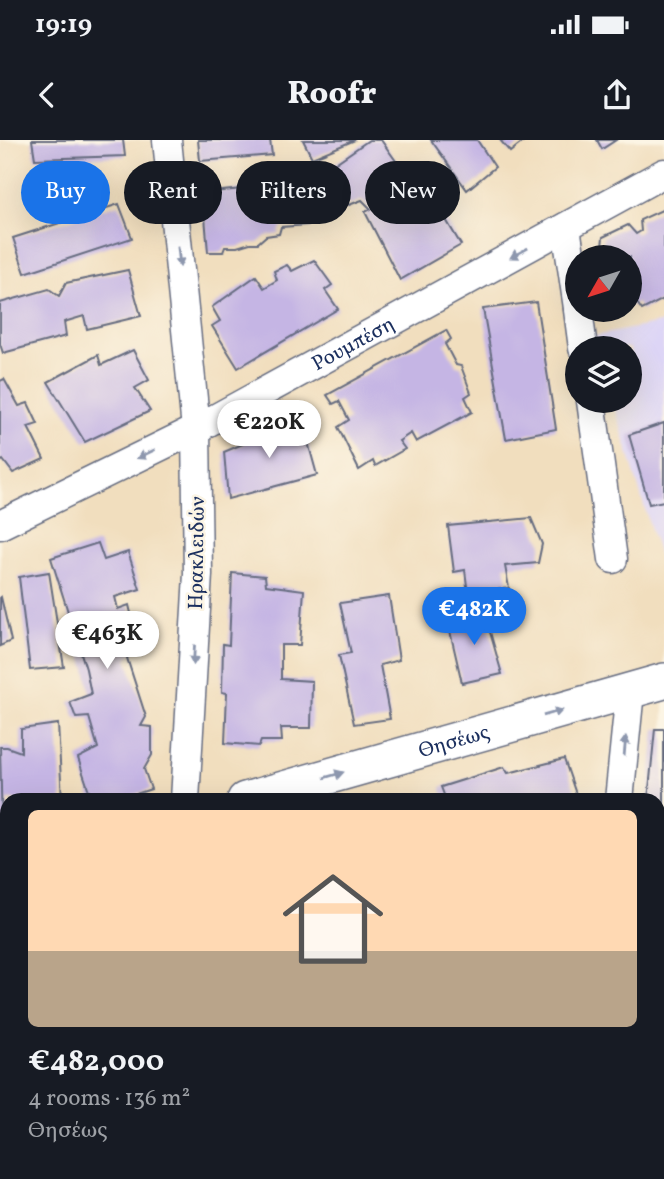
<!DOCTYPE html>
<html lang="en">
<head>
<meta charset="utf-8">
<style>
  body { margin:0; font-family:Vollkorn,serif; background:#242831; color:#f1f3f6; height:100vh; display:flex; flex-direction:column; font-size:26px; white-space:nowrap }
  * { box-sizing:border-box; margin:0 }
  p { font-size:23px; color:#9ea1a6 }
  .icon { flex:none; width:38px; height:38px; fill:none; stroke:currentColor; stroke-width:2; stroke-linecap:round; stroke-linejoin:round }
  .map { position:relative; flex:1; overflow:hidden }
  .sheet { position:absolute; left:0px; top:653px; width:665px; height:387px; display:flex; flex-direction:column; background:#171b24; border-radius:21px 21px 0 0; box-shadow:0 7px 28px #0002 }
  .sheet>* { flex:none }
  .guide { position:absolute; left:21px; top:21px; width:623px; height:63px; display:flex; gap:14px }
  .needle { width:46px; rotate:231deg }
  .buttons { position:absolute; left:565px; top:105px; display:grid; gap:14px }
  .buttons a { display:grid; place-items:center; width:77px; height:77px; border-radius:50%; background:#171b24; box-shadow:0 7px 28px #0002; font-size:35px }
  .price { position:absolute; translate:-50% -60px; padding:0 16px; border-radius:24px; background:#fff; color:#222; font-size:23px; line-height:46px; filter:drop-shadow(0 2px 4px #0008) }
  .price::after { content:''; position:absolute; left:50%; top:42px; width:21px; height:16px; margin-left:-10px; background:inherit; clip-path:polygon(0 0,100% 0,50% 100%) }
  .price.active { background:#1a73e8; color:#fff }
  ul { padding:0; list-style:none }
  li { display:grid; align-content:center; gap:14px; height:371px; padding:0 28px }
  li+li { border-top:2px solid #363941 }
  li span { display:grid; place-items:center; height:217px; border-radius:10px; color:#555 }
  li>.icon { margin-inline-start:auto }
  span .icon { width:126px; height:126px; fill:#fffc; stroke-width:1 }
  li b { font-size:30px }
  .chip { padding:0 24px; border-radius:32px; background:#171b24; box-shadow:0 7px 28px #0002; font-size:24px; line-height:63px }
  .chip.active { background:#1a73e8; color:#fff }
  .status { display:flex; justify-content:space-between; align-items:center; height:49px; padding:0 35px; background:#171b24; direction:ltr }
  .status svg { height:19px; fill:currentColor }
  header { display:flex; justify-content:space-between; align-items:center; height:91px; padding:0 28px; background:#171b24; font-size:32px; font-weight:800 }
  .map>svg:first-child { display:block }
  .built { fill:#ddd5f6 }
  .building { fill:#c5b5e4 }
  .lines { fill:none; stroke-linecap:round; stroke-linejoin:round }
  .minor-casing { stroke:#666c80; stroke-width:31 }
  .tertiary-casing { stroke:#666c80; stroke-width:38 }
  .minor { stroke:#fff; stroke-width:28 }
  .tertiary { stroke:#fff; stroke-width:35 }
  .oneway { fill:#8d97ae }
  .labels { text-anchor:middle; stroke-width:5; stroke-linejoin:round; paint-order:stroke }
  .street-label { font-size:21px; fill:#1b2f5e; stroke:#fcf5e5 }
</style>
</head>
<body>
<div class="status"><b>19:19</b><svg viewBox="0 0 49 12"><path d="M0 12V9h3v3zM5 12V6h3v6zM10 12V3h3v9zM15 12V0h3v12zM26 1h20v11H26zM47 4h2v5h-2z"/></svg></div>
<header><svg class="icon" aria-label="back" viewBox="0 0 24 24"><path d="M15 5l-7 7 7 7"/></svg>Roofr<svg class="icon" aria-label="share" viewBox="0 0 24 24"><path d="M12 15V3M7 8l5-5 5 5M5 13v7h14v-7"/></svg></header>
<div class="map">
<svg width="664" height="1039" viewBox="0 0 664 1039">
  <rect width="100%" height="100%" fill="#fcf5e5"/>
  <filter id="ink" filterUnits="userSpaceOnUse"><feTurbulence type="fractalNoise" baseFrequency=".0143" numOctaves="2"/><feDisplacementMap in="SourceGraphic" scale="14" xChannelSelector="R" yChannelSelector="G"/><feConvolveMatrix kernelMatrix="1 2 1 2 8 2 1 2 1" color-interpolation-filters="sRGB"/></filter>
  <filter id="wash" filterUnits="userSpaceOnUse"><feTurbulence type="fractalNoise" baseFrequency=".00686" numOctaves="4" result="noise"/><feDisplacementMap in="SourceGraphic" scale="28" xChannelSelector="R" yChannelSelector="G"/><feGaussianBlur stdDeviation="1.57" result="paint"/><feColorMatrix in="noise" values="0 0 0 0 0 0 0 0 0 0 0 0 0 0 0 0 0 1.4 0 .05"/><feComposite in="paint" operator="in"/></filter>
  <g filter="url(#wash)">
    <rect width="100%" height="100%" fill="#f1debe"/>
    <!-- built -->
    <polygon class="built" points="664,182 664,433 613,261 630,261 630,208 598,208 595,196"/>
    <g id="blocks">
      <!-- building -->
      <g class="building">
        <polygon points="32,0 123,0 125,16 35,19"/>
        <polygon points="198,0 270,0 272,15 200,21"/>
        <polygon points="303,0 355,0 312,18"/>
        <polygon points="369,0 381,0 406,35 417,31 461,105 400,140 365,72 371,69 362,60 349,65 327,29"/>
        <polygon points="431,0 477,0 495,27 467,50"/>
        <polygon points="500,0 525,0 510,12"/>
        <polygon points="597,0 616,0 602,9"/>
        <polygon points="255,35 272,35 286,49 307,47 308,85 281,87 279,94 266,96 258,103 250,103 237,107 225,107 223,112 208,112 203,53 252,48"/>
        <polygon points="119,64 132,98 25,133 13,98"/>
        <polygon points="664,69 664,159 642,170 637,163 630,166 630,117 606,117 602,107 603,97 628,85 636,94 641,91 640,80"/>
        <polygon points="314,120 332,145 325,150 338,169 238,228 212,186 220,181 212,167 256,136 264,148 277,140 274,131 287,125 292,131"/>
        <polygon points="128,130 141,176 87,189 84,176 64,182 66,196 3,213 0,204 0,163 49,149 59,156 66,143"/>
        <polygon points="536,162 556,289 506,299 483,169"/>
        <polygon points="446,190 451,199 445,204 456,225 461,226 471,253 465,257 472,272 416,302 411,293 399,301 405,309 375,326 373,321 359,330 338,287 349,280 339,261 333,264 327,255"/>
        <polygon points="133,210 149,240 135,248 150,271 85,302 48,242 98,215 101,225"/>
        <polygon points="4,239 19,266 28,263 38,284 28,287 44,319 13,333 3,320 0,322 0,241"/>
        <polygon points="301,277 317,335 228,359 224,312 243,304 257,293"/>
        <polygon points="664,283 664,361 649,364 629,295"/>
        <polygon points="531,378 542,404 538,423 505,426 509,448 468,454 465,430 454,432 448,386"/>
        <polygon points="98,403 104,420 128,412 140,449 115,457 118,469 129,465 139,506 127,518 146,577 141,586 152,587 152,615 144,629 151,649 118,660 92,660 78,618 98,608 89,577 76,578 70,562 91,554 86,529 51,418"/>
        <polygon points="49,432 64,527 30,530 19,437"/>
        <polygon points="232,433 265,436 266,445 304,450 300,505 281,505 281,539 312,541 311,588 281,588 282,601 261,601 259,606 225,603 227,553 222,552 223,504 229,505"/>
        <polygon points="389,456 399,520 380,525 390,579 354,584 339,515 351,513 340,463"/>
        <polygon points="1,457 11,501 0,506 0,458"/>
        <polygon points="484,471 502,534 462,543 447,478"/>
        <polygon points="58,584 62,660 7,660 7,690 2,690 0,607 7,607 21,612 21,589"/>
        <polygon points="655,589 664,589 664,677 658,676 658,660 648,660"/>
        <polygon points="564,619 578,660 446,660 441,647 504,627 508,633"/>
        <polygon points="413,654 414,660 390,660 390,659"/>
        <polygon points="658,720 664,720 664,770 658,772"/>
        <polygon points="658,787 664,788 664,875 658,875"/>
        <polygon points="663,1023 663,1039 623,1039 622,1032 658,1032 658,1024"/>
        <rect x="35" y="1032" width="88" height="7"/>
        <polygon points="446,1032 515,1032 517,1039 418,1039"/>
      </g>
    </g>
  </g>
  <g filter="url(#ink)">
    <use href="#blocks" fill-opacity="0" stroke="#666c80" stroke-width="2"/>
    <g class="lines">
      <!-- minor casing -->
      <g class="minor-casing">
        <g id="minor">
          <polyline points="167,0 196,289 198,434 185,660"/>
          <polyline points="566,87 578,168"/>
          <polyline points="578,170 583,208"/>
          <polyline points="591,261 613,419"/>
          <path id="s1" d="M 0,385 L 196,289 L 664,33"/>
          <polyline points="619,660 630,551"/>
          <polyline points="658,904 664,905"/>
          <polyline points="151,1039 152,1032"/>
          <polyline points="585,1039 585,1032"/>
        </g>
      </g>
      <!-- tertiary casing -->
      <g class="tertiary-casing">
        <g id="tertiary">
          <path id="s2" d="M 245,660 L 664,541"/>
          <polyline points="0,729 7,727"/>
        </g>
      </g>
      <!-- minor -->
      <use href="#minor" class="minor"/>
      <!-- tertiary -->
      <use href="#tertiary" class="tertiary"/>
    </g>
    <!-- one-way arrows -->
    <defs><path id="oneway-solid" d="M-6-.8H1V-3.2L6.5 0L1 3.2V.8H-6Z" transform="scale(1.75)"/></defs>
    <g class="oneway">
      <use href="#oneway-solid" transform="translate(519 113) rotate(151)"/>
      <use href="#oneway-solid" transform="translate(179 117) rotate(84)"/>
      <use href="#oneway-solid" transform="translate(146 314) rotate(154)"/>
      <use href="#oneway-solid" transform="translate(194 515) rotate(93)"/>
      <use href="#oneway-solid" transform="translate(553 573) rotate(-16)"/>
      <use href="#oneway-solid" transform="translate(625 606) rotate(-85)"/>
      <use href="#oneway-solid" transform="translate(334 635) rotate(-16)"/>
    </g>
  </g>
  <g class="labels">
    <!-- street labels -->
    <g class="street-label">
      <text dy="7" stroke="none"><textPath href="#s1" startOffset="397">Ρουμπέση</textPath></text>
      <text transform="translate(196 413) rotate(-89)" y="7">Ηρακλειδών</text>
      <text dy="7" stroke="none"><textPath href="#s2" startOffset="217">Θησέως</textPath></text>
    </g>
  </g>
</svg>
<div class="buttons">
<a><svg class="needle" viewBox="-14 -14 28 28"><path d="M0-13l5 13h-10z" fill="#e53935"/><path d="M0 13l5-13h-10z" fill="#9ea1a6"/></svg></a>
<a><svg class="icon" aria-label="layers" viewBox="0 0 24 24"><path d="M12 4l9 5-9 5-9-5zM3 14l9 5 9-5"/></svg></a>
</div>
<b class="price" style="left:269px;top:320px">€220K</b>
<b class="price active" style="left:474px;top:507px">€482K</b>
<b class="price" style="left:107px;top:531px">€463K</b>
<div class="guide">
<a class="chip active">Buy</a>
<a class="chip">Rent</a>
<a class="chip">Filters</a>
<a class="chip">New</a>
</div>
<section class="sheet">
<ul>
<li><span style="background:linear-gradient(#ffd9b3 65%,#b9a48a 0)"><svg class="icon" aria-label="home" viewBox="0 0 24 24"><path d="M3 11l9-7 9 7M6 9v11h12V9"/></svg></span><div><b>€482,000</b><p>4 rooms · 136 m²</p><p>Θησέως</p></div></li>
</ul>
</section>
</div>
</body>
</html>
